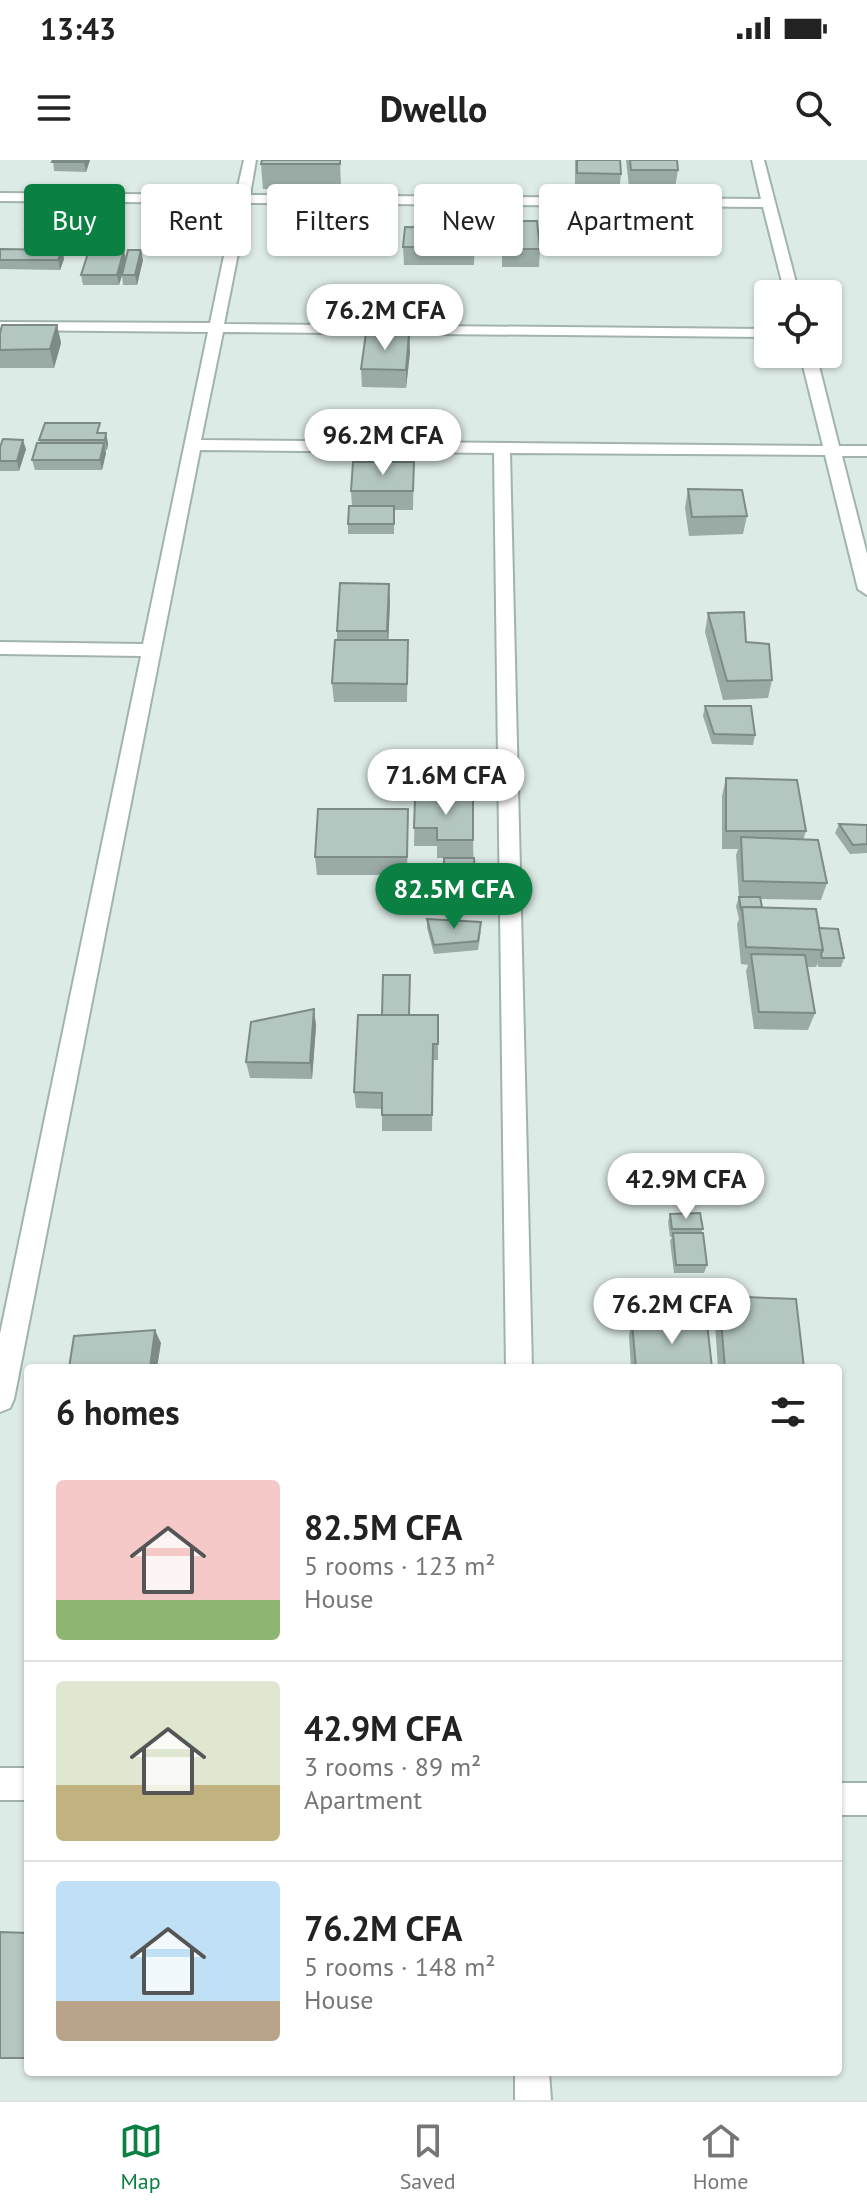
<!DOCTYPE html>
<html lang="en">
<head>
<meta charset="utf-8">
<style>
  body { margin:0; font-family:"PT Sans",sans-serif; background:#f6f6f6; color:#222; height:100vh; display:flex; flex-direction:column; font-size:30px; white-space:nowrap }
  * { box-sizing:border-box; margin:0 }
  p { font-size:26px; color:#767676 }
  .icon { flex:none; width:44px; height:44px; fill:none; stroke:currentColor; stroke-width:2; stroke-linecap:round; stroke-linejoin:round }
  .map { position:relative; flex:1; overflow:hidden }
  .details { position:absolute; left:24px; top:1204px; width:818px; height:712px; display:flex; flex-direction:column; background:#fff; border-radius:8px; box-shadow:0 2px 6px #0004 }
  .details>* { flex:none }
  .hud { position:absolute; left:24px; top:24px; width:820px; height:72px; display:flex; gap:16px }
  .controls { position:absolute; left:754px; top:120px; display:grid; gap:16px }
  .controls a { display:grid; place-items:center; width:88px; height:88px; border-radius:8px; background:#fff; box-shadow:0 2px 6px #0004; font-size:40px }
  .price { position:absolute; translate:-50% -68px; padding:0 18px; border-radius:28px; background:#fff; color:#222; font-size:26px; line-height:52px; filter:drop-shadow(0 2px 4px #0008) }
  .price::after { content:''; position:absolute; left:50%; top:48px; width:24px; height:18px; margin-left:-12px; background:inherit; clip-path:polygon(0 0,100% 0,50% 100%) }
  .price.on { background:#0b8043; color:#fff }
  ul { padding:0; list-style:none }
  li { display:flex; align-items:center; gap:24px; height:200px; padding:0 32px }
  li+li { border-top:2px solid #e0e0e0 }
  li span { display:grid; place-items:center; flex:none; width:224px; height:160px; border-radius:8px; color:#555 }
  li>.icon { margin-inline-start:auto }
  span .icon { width:96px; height:96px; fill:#fffc; stroke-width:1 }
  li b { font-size:34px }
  h2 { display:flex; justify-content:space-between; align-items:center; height:96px; padding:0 32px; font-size:34px }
  .tag { padding:0 28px; border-radius:8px; background:#fff; box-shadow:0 2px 6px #0004; font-size:28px; line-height:72px }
  .tag.on { background:#0b8043; color:#fff }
  .status { display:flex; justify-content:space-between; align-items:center; height:56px; padding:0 40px; background:#fff; direction:ltr }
  .status svg { height:22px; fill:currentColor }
  header { display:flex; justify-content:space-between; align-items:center; height:104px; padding:0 32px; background:#fff; font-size:36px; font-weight:700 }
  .dock { display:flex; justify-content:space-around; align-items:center; height:112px; border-top:2px solid #e0e0e0; background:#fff; font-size:22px; color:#767676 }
  .dock a { display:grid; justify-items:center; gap:4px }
  .dock .on { color:#0b8043 }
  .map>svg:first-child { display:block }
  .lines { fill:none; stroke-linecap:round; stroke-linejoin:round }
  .minor-casing { stroke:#a0b3ad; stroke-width:4 }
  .minor { fill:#fff; fill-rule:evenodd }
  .wall { fill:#9aaaa4 }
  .shaded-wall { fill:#7d8b86 }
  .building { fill:#b3c6bf; stroke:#7d8b86; stroke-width:2 }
</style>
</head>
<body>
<div class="status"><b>13:43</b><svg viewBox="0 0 49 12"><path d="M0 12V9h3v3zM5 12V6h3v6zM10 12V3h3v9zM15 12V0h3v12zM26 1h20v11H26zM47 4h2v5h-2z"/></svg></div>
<header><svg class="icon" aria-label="menu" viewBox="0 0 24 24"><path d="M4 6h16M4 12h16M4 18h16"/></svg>Dwello<svg class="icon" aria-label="search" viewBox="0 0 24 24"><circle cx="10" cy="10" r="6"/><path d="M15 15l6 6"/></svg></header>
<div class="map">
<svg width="867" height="1940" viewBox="0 0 867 1940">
  <rect width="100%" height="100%" fill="#ddebe6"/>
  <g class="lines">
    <!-- minor casing -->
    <g class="minor-casing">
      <g id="minor">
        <polygon points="244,0 256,0 250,35 761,39 752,0 764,0 799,134 785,134 763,47 248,43 224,164 768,169 768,177 223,172 201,280 823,286 800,194 816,194 839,286 867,286 867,296 842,296 867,394 867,435 858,429 825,295 510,293 532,1208 506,1208 494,293 200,290 14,1239 10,1248 0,1252 0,1174 141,496 0,494 0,482 143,484 208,172 0,170 0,162 210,163 235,43 0,41 0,33 236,35"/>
        <rect x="0" y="1608" width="28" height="32"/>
        <rect x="838" y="1623" width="29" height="32"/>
        <polygon points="515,1912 549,1912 551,1940 515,1940"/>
      </g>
    </g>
    <!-- minor -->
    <use href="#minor" class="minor"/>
  </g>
  <!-- wall -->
  <g class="wall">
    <polygon points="53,0 90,0 86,12 54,11"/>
    <polygon points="340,0 341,28 263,29 261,4"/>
    <polygon points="575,0 620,0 621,14 619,32 575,31"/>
    <polygon points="626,0 677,0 678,10 675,28 629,27"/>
    <polygon points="37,52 102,52 96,71 94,70 96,77 91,90 126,98 143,100 137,125 123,125 122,116 119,125 83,125 81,115 87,95 63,95 64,99 60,110 0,109 0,89 40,90 29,89 25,71 39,58"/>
    <polygon points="502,61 540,89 539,107 502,107"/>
    <polygon points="475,68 474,105 404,105 403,87"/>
    <polygon points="57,165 61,183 54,208 0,208 0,173"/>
    <polygon points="409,174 410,192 406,228 362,227 361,209"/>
    <polygon points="102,273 108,283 107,290 105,290 106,293 102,310 35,310 32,300 40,283 39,280"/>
    <polygon points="0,287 26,289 19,311 0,311"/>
    <polygon points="414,302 413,350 394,350 394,374 348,374 348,364 352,346 351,331"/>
    <polygon points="688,329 747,356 743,374 689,376 685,348"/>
    <polygon points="390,442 388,480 408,480 407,542 334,542 332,523 337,480 337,471"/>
    <polygon points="708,453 772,520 768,538 723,540 705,472"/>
    <polygon points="705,546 755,575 753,585 712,584 703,556"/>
    <polygon points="726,618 806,671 803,680 827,723 821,740 761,739 762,747 819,768 844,798 841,807 818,807 818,803 816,807 807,807 815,853 808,870 754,869 746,811 748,805 741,804 737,764 739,759 736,746 739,737 736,695 738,689 722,689 722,636"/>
    <polygon points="415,638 473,680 474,723 444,723 444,698 437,698 437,686 414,686"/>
    <polygon points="839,664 867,665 867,693 850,694 835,673"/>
    <polygon points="408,667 407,715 317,715 315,697"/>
    <polygon points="427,759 481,771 478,790 434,794 427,768"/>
    <polygon points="314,849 316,866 312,919 250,918 246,902"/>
    <polygon points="409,855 438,884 438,900 433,900 432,971 382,971 382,949 356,948 354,932"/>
    <polygon points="670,1054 703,1069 701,1073 707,1105 704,1113 674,1113 670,1081 672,1077 670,1077 668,1062"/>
    <polygon points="628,1131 671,1163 712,1208 631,1208 629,1176 630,1170 626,1170 626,1139"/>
    <polygon points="719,1136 804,1208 718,1208 714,1150"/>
  </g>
  <!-- shaded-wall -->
  <g class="shaded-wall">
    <polygon points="85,0 90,0 86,12 84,2"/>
    <polygon points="99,35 102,52 96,71 93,53"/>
    <polygon points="92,59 96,77 90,95 86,77"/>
    <polygon points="62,90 64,99 60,110 58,100"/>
    <polygon points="124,90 126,100 119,125 117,115"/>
    <polygon points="141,90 143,100 137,125 135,115"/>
    <polygon points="57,165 61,183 54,208 50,189"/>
    <polygon points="409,174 410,192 406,228 406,210"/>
    <polygon points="106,273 108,283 107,290 105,280"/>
    <polygon points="23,280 26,289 19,311 17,301"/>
    <polygon points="104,283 106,293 102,310 100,300"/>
    <polygon points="389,424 390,442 388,490 387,471"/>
    <polygon points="314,849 316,866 312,919 310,903"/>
    <polygon points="155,1170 161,1183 157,1208 150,1208"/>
  </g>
  <!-- building -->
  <g class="building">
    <polygon points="53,0 85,0 84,2 52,2"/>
    <polygon points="262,0 340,0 340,4 261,4"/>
    <polygon points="577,0 620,0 621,14 577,13"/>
    <polygon points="630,0 677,0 678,10 631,10"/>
    <polygon points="44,34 99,35 93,53 37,52"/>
    <polygon points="29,58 92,59 86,77 37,76 39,71 25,71"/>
    <polygon points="502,61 537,61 540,89 503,89"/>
    <polygon points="405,67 475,68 475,87 403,87"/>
    <polygon points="0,89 62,90 58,100 0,100"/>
    <polygon points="89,90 124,90 117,115 81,115"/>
    <polygon points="128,90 141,90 135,115 122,115"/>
    <polygon points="2,165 57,165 50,189 0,190 0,173"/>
    <polygon points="366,173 409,174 406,210 361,209"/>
    <polygon points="45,263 100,263 97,273 106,273 105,280 39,280"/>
    <polygon points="3,279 23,280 17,301 0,301 0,287"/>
    <polygon points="37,283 104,283 100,300 32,300"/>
    <polygon points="353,302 414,302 413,331 351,331"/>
    <polygon points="688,329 742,330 747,356 692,357"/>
    <polygon points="349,346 394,346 394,364 348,364"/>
    <polygon points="340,423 389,424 387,471 337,471"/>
    <polygon points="744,452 746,482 769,484 772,520 727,521 708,453"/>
    <polygon points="335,480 408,480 407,524 332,523"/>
    <polygon points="705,546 751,546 755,575 714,574"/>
    <polygon points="726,618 797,620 806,671 726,671"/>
    <polygon points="415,638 473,638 473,680 437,680 437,668 414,668"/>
    <polygon points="318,649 408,649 407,697 315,697"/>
    <polygon points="839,664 867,665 867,684 853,685"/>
    <polygon points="741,677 818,680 827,723 743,721"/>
    <polygon points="444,698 474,698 475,713 444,713"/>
    <polygon points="739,737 760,737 762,747 742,747 741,750"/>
    <polygon points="742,747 816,749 823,790 746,787"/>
    <polygon points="427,759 481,762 478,781 434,785"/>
    <polygon points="819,768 838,769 844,798 822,798 821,794 823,790"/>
    <polygon points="751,794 805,795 815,853 759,852"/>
    <polygon points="383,815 410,815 409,855 382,855"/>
    <polygon points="314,849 310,903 246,902 251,862"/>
    <polygon points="358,855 438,855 438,884 433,884 432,955 382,955 382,933 354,932"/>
    <polygon points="700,1053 703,1069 672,1069 670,1054"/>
    <polygon points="673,1073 703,1073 707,1105 676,1105"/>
    <polygon points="628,1131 671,1134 671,1163 628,1163"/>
    <polygon points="719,1136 796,1139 804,1208 725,1208"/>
    <polygon points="632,1163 707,1163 712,1208 636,1208"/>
    <polygon points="155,1170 150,1208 69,1208 74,1176"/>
    <polygon points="0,1772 28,1773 28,1898 0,1898"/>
  </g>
</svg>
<div class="controls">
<a><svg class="icon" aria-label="locate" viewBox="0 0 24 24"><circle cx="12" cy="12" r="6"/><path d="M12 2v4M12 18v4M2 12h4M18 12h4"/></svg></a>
</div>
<b class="price" style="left:385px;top:192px">76.2M CFA</b>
<b class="price" style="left:383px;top:317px">96.2M CFA</b>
<b class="price" style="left:446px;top:657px">71.6M CFA</b>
<b class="price on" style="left:454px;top:771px">82.5M CFA</b>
<b class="price" style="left:686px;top:1061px">42.9M CFA</b>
<b class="price" style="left:672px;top:1186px">76.2M CFA</b>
<div class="hud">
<a class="tag on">Buy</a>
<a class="tag">Rent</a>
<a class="tag">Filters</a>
<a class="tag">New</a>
<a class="tag">Apartment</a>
</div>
<section class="details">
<h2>6 homes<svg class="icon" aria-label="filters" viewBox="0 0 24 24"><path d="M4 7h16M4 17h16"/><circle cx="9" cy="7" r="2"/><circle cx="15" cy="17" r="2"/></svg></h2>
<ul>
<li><span style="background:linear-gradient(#f6c9c9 75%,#8fb573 0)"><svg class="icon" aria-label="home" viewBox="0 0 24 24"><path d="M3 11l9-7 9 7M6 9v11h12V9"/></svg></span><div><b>82.5M CFA</b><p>5 rooms · 123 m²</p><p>House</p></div></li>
<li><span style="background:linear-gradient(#dfe7d0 65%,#c2b280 0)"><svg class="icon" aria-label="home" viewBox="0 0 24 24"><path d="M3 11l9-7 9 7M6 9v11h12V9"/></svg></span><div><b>42.9M CFA</b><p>3 rooms · 89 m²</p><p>Apartment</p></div></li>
<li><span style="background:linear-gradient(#bfe0f5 75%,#b9a48a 0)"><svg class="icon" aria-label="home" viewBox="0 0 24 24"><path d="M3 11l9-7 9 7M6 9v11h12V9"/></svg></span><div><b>76.2M CFA</b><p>5 rooms · 148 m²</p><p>House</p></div></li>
</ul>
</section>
</div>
<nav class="dock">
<a class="on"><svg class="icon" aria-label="map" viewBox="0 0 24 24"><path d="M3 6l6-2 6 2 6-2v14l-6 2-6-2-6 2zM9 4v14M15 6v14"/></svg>Map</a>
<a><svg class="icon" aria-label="saved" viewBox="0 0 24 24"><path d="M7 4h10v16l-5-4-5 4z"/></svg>Saved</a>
<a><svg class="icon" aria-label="home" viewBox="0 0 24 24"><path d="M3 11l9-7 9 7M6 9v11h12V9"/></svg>Home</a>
</nav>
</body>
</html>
